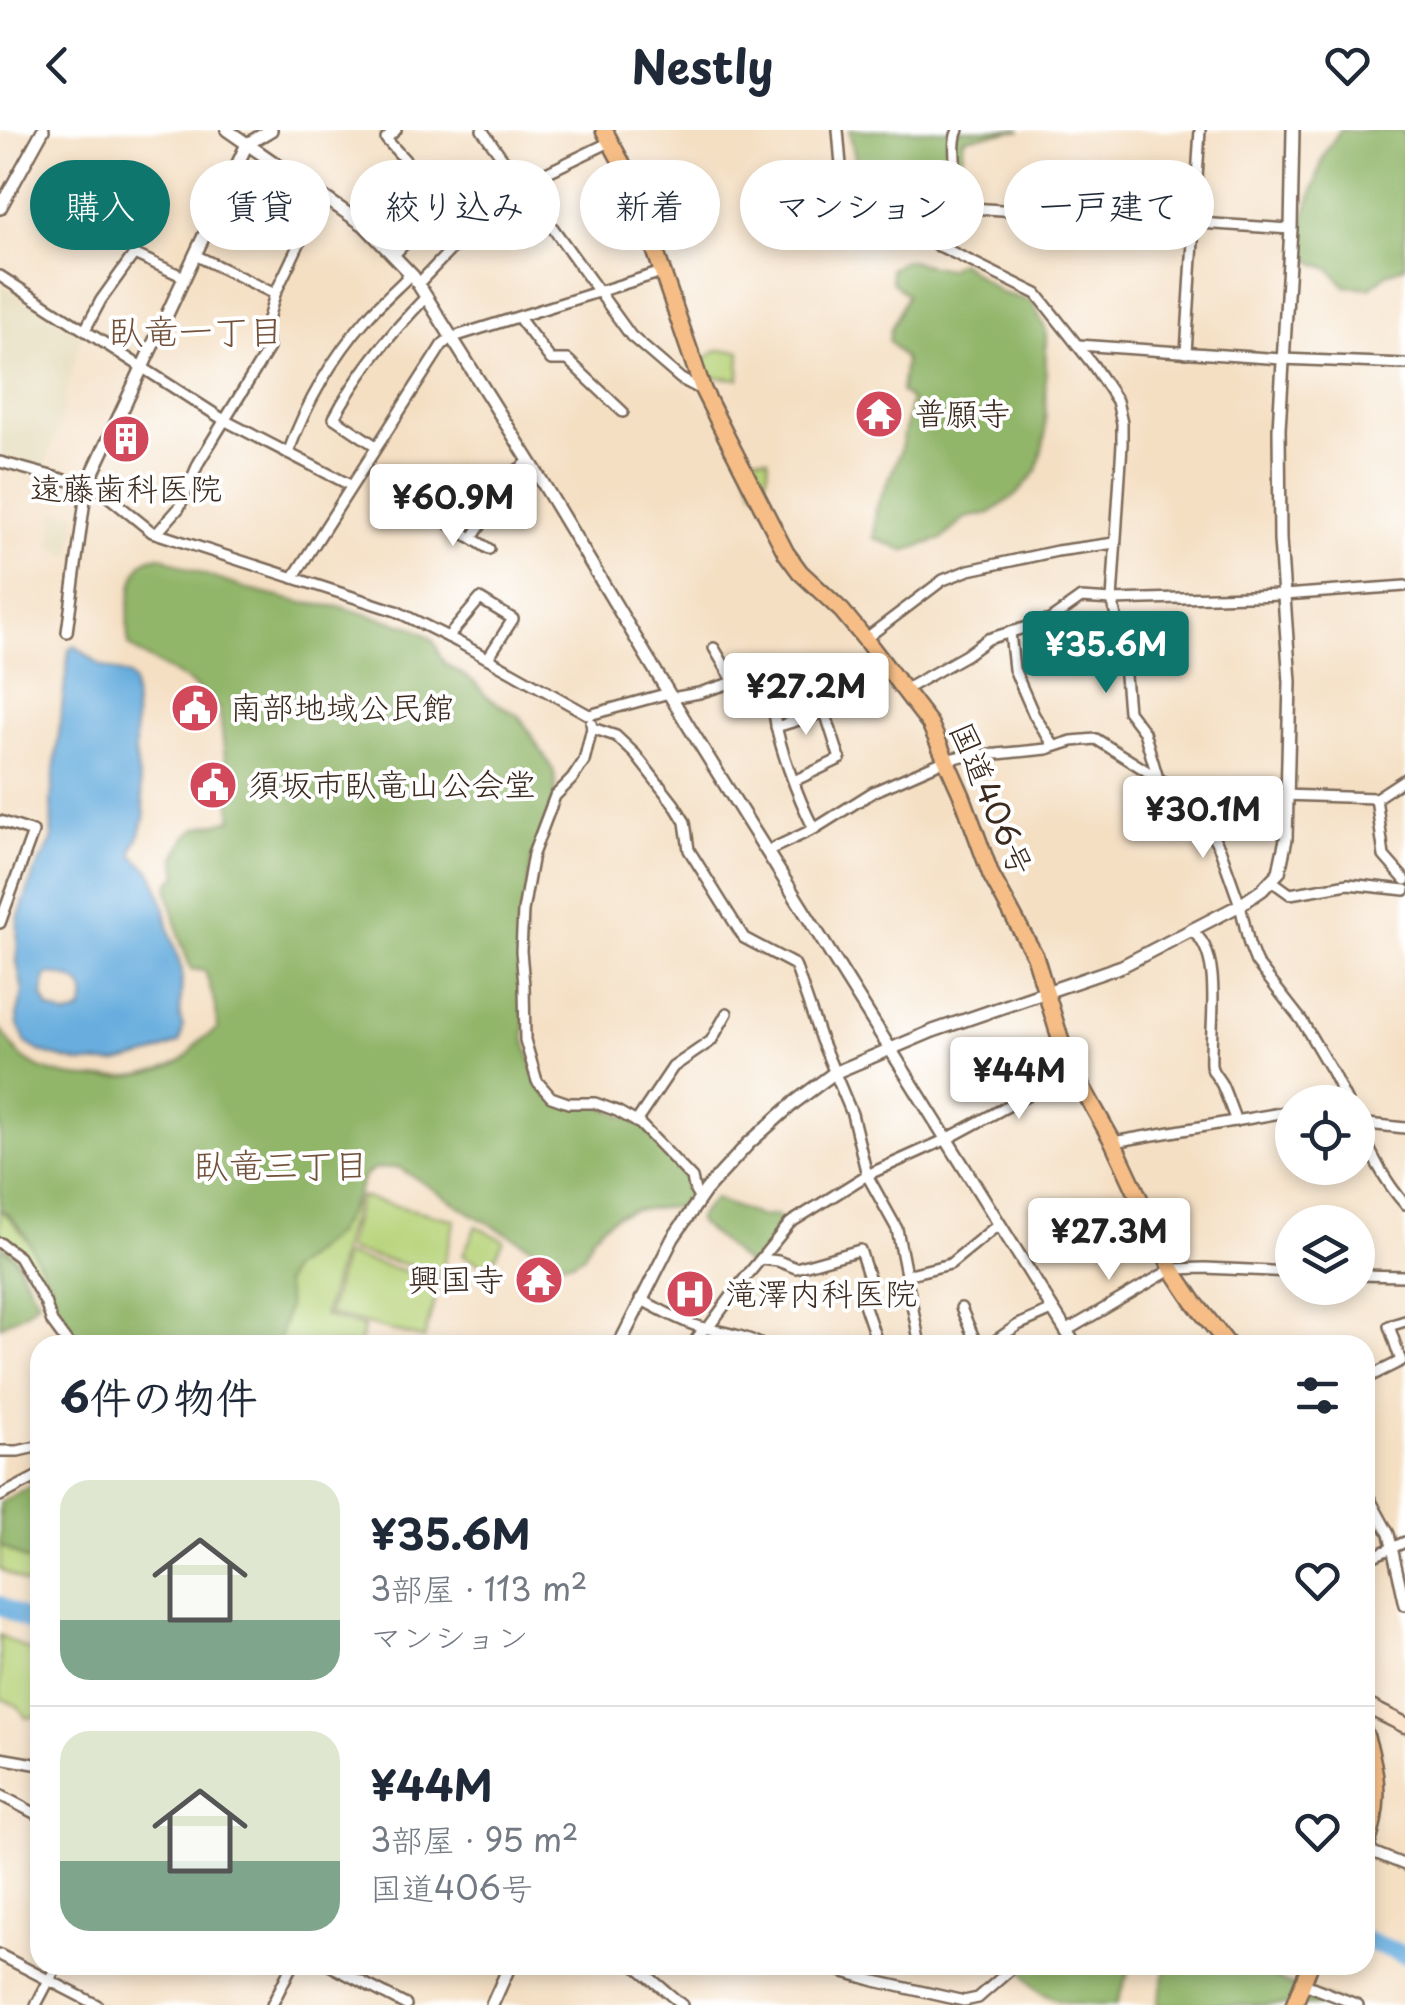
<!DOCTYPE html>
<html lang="ja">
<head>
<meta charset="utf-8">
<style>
  body { margin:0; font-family:"Playpen Sans","Klee One",sans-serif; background:#f6f6f7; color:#1f2937; height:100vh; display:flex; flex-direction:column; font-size:38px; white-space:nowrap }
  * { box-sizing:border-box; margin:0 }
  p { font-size:32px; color:#747a83 }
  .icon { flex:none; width:55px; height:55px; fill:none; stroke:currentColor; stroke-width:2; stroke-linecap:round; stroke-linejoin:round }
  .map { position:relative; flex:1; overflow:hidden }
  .drawer { position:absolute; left:30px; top:1205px; width:1345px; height:640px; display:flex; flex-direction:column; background:#fff; border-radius:30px; box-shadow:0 5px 15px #0003 }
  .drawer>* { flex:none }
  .banner { position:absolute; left:30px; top:30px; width:1345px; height:90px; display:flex; gap:20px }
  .fabs { position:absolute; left:1275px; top:955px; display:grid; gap:20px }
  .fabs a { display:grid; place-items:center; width:100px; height:100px; border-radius:50%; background:#fff; box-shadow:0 5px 15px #0003; font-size:50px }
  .price { position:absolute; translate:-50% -85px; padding:0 22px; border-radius:10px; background:#fff; color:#222; font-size:32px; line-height:65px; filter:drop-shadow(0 2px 5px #0008) }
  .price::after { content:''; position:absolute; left:50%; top:60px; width:30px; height:22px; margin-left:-15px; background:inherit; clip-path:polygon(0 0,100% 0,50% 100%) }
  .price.on { background:#0f766e; color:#fff }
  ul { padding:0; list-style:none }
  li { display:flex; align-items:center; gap:30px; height:250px; padding:0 30px }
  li+li { border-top:2px solid #e0e1e3 }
  li span { display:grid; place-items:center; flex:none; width:280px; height:200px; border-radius:30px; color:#555 }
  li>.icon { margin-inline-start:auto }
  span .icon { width:120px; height:120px; fill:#fffc; stroke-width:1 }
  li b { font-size:42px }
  h2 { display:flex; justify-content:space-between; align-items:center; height:120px; padding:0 30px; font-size:42px }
  .pill { padding:0 35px; border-radius:45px; background:#fff; box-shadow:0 5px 15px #0003; font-size:35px; line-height:90px }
  .pill.on { background:#0f766e; color:#fff }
  header { display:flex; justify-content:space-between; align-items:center; height:130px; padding:0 30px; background:#fff; font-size:45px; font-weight:700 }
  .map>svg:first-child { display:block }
  .built { fill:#e5dbba }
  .green { fill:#b7d379; stroke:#797e4c; stroke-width:2.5 }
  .forest { fill:#91b569; stroke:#667044; stroke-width:2.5 }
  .water { fill:#68adde; stroke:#526c7e; stroke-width:2.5; fill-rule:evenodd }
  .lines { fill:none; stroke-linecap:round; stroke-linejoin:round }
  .river { stroke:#68adde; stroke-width:18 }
  .minor-casing { stroke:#7c6958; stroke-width:14 }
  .tertiary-casing { stroke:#7c6958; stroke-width:16 }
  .secondary-casing { stroke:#7c6958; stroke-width:19 }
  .trunk-casing { stroke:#7c6958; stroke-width:20 }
  .minor { stroke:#fff; stroke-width:9 }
  .tertiary { stroke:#fff; stroke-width:11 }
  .secondary { stroke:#fbe5cf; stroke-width:14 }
  .trunk { stroke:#f6be86; stroke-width:15 }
  .labels { text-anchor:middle; stroke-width:8; stroke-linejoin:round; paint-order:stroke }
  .poi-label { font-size:32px; fill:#3b2a1e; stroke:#fff; text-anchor:start }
  .street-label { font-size:32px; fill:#3b2a1e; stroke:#fff }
  .neighbourhood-label { font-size:35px; fill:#72513b; stroke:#fff }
</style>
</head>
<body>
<header><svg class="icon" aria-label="back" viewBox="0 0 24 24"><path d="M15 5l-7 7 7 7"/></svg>Nestly<svg class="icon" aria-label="heart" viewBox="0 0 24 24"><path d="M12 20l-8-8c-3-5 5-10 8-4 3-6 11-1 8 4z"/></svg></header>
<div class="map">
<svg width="1405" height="1875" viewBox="0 0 1405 1875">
  <rect width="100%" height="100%" fill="#fff"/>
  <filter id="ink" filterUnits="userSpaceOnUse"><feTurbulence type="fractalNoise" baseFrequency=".01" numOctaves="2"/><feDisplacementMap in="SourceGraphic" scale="20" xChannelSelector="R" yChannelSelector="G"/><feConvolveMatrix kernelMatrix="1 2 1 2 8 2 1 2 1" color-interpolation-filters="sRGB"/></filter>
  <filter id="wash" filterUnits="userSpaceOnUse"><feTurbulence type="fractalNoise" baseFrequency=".0048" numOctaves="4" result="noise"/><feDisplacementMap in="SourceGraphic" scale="40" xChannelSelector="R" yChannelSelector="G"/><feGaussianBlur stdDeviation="2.25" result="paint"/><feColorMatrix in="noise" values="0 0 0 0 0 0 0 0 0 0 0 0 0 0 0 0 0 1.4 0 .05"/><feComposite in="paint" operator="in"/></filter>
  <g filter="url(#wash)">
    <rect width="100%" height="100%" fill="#f4dfc3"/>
    <!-- built -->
    <g class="built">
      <polygon points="0,154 82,204 62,278 64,281 44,338 0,325"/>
      <polygon points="55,381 77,384 71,427 50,416"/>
    </g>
    <!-- green -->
    <g class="green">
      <polygon points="718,220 740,221 739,249 704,246 699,232"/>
      <path d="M 752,326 L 768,328 C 771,341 765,353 754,360 L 741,327 Z"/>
      <polygon points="357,1065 324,1186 364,1197 359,1215 277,1215 288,1176 284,1153 289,1141 335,1104"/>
      <polygon points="360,1067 455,1090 441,1143 346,1120"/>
      <path d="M 0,1080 C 19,1091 53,1145 51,1166 L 47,1170 L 33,1146 L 0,1111 Z"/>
      <polygon points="476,1096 504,1110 490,1138 463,1125"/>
      <polygon points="344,1125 440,1150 424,1209 328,1184"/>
      <polygon points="0,1415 40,1438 40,1462 0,1439"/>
      <polygon points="0,1505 40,1526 40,1586 26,1588 18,1576 0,1568"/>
    </g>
    <!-- forest -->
    <g class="forest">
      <polygon points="849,0 1021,0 964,8 958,69 918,78 888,74 859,46"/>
      <polygon points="1340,0 1405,0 1405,136 1388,143 1370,158 1345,156 1330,139 1307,130 1300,116 1304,89 1324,25"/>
      <polygon points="905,130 947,139 960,132 1001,163 1032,171 1046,200 1045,307 1037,341 1017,364 990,383 965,388 942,409 904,421 874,408 876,378 900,323 911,270 901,262 905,230 889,211 891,199 907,165 892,152 890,139"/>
      <path d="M 161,426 L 188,439 L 246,459 L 303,473 L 341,477 L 412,497 L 431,508 L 436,515 L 440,527 L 446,534 L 474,552 L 486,566 L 520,587 L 553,640 L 556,652 L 555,666 L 533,723 L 523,781 L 525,910 L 537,951 L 551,968 L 595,973 L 640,994 L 692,1048 C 690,1061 688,1071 676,1077 L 633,1080 L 618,1085 L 603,1095 L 592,1107 L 584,1125 L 573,1132 L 560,1132 L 475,1086 L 398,1037 L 374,1039 L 364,1046 L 357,1065 L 335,1104 L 289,1141 L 284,1153 L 288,1176 L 277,1215 L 74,1215 L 57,1191 L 47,1170 L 51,1166 L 51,1156 L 24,1103 L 9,1085 L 0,1080 L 0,901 L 1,899 C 7,907 13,918 20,925 C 53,957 137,952 176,934 C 187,929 191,921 198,913 C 204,907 211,904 217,899 L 216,877 L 205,841 L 191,839 L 181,812 L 168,761 L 170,752 L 178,745 L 175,728 C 193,690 195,700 232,690 L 220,583 L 218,577 L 188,551 L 140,524 L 129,515 C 125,495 129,455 139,438 C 144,429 152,427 161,426 Z"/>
      <polygon points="714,1069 762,1087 776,1085 781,1090 782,1099 750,1137 698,1092 698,1087"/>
      <polygon points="0,1117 13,1126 38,1171 28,1181 0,1196"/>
      <polygon points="40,1351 40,1438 0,1415 0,1372"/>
      <path d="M 1017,1835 L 1131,1835 L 1116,1875 C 1072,1875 1037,1875 1020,1836 Z"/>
      <polygon points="1167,1835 1241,1835 1262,1842 1311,1864 1349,1875 1157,1875"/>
    </g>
    <!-- water -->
    <path class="water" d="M 74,515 L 101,536 L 129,546 L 133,552 L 135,578 L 135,624 L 145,684 L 140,703 L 133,719 L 133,726 L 148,738 L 153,745 L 164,775 L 169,800 L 182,841 L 180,888 L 183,897 L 180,912 L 153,924 L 117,933 L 80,933 L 41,922 L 26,913 L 18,895 L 17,886 L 23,862 L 17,832 L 18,789 L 34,743 L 52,711 L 51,669 L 69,520 ZM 53,844 C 74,847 92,856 81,881 L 67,886 L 49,879 L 43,866 L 45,846 Z"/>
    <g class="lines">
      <!-- river -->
      <g class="river">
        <polyline points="0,1475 40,1498"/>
        <polyline points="1365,1810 1405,1825"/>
      </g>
    </g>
  </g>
  <g filter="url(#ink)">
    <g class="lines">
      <!-- minor casing -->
      <g class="minor-casing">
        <g id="minor">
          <polyline points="482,0 631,206 681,249 700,259"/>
          <polyline points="838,0 842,47 852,64 883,86 917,105 1037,164 1093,235 1117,271 1122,293 1122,314 1112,470 1122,512 1128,581 1144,602 1157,645"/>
          <polyline points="955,77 1291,99"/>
          <path d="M 938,116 C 958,85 957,66 955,31 C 955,20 953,10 958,0"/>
          <polyline points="195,125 275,164 322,66"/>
          <polyline points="393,126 444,73 386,9 396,0"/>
          <polyline points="0,146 224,290 350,355"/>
          <polyline points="418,154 483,86 482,74 610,12"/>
          <polyline points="519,188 551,230 568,230 623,282"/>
          <polyline points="85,200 101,170 134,124 184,147"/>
          <polyline points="1078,215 1282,229 1405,234"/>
          <polyline points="1186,223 1200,0"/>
          <path d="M 376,316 L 334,288 C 358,243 390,204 426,167"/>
          <path d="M 288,323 C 306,274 332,228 367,188 C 380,173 396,159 411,144"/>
          <polyline points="0,332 99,359 152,402 396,481 458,512 589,585 669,563"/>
          <polyline points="437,386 489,419"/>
          <polyline points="157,403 179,378 199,332 269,218 265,200 275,164"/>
          <polyline points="472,408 486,388 487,373 504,349 529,332"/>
          <polyline points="293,448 442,215 450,208 662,142"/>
          <polyline points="67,502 87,355"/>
          <polyline points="1010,502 1014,539 1034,585 1054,616"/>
          <polyline points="448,507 480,469 513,489 488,528"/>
          <polyline points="865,509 943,450 969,440 1057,421 1115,413"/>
          <polyline points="714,518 734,552"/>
          <path d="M 777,553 C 776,561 774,569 774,577 C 774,607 800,672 814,699"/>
          <polyline points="904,560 966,525 988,509 1050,490 1081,468 1112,470 1284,465 1405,456"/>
          <polyline points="672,568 699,563 734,552 777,553 805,543 843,556 862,553 887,539"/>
          <polyline points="591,593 592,598 584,631 572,649 555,666 533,724 523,781 521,821 524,855 525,910 537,951 551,967 568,973 595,973 617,981 640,994 692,1048 695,1061 700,1069"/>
          <polyline points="776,597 825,582"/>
          <polyline points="592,598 616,606 635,624 674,674 685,692 689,720 744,808 795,835 821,910 852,984 867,1045 897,1099 920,1215"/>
          <polyline points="794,651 840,629 819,563 822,549"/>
          <polyline points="1376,668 1384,726 1405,750"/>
          <polyline points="1194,671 1219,663 1376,668 1405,649"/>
          <polyline points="0,691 33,702 0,793"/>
          <polyline points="767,721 814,699 873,662 946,630 967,625 997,624 1047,619 1072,611 1096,609 1194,671 1220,719 1240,775 1249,814 1256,832 1302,891 1332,942 1347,972"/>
          <polyline points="1272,751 1290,764 1348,754 1405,760"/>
          <path d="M 1191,801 C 1225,821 1209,901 1211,935 C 1212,943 1218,947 1222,955 C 1227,966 1231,979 1236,991"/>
          <polyline points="636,992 673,937 711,911 727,883"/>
          <polyline points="1358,993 1405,998"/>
          <path d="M 1358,995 C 1371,1023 1384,1051 1405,1074"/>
          <polyline points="1113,1012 1292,981"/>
          <polyline points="0,1113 19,1127 45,1172 52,1192 69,1215"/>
          <polyline points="761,1129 778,1131 796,1138 860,1120 869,1148 862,1168 878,1215"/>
          <polyline points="906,1145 950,1134 999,1094"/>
          <polyline points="1358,1145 1405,1146"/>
          <path d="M 640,1169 C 659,1179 679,1191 700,1197 C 717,1201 748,1206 761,1215"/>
          <polyline points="961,1178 977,1215"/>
          <polyline points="1066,1201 1172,1139 1205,1138 1292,1142"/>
          <polyline points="692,1215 703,1200 708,1198 741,1153 790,1093 867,1045 947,1009 1073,941"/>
          <polyline points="989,1215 1018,1195 1052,1180"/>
          <polyline points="1365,1249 1401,1231 1389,1196 1405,1191"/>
          <polyline points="0,1321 18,1321 40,1316"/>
          <polyline points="1365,1360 1389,1404 1405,1475"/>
          <polyline points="0,1366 40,1345"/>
          <polyline points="1365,1430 1405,1412"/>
          <polyline points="0,1628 40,1635"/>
          <polyline points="0,1665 40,1686"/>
          <polyline points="1365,1719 1405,1735"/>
          <polyline points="0,1825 97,1875"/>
          <polyline points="329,1835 406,1875"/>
          <polyline points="635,1835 682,1875"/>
          <polyline points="820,1835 875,1851 964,1871 978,1868 1010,1840"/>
          <polyline points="1302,1853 1358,1875"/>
          <polyline points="36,1875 57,1835"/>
          <polyline points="272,1875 292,1835"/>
        </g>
      </g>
      <!-- tertiary casing -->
      <g class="tertiary-casing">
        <g id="tertiary">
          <polyline points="227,0 364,95 413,146 535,340 686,592 1075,1215"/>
          <polyline points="0,78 43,0"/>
          <polyline points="87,355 247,14 271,0"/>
          <polyline points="619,1215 673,1108 706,1060 748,1014 795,972 834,943 933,901 1122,836 1240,775 1262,760 1279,742 1286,709 1290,552 1280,410 1279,299 1291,99 1293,0"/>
          <polyline points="492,1875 510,1835"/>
        </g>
      </g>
      <!-- secondary casing -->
      <g class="secondary-casing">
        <polyline id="secondary" points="1365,1575 1405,1595"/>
      </g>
      <!-- trunk casing -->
      <g class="trunk-casing">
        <g id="trunk">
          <polyline points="604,0 625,39 637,68 703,260 726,306 786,423 800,442 842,481 865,509 930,594 962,666 991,745 1035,826 1063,918 1073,941 1113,1012 1172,1139 1194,1172 1228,1215"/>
          <path d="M 1365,1604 C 1379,1646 1380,1679 1365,1720"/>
          <polyline points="1294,1875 1310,1835"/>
        </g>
      </g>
      <!-- minor -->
      <use href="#minor" class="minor"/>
      <!-- tertiary -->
      <use href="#tertiary" class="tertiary"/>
      <!-- secondary -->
      <use href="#secondary" class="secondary"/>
      <!-- trunk -->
      <use href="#trunk" class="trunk"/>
    </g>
  </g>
  <!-- icons -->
  <defs>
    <g id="temple-disc" transform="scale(2.5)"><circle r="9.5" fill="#d1495b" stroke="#fff"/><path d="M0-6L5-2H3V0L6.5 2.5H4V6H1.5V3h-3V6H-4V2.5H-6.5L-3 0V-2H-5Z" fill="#fff"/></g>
    <g id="building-disc" transform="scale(2.5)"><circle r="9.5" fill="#d1495b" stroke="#fff"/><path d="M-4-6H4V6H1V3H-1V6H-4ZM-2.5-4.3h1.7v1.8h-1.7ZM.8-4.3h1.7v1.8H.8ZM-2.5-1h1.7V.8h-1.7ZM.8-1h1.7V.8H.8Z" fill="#fff"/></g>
    <g id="civic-disc" transform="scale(2.5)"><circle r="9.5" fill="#d1495b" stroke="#fff"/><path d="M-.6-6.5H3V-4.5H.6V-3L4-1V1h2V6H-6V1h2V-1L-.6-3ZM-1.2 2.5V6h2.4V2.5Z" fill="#fff"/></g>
    <g id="hospital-disc" transform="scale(2.5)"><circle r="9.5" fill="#d1495b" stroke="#fff"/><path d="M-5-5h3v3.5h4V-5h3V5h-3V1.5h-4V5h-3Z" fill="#fff"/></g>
  </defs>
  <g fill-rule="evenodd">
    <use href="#temple-disc" x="879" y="284"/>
    <use href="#building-disc" x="126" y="309"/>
    <use href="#civic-disc" x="195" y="578"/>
    <use href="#civic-disc" x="213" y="655"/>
    <use href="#temple-disc" x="539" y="1150"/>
    <use href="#hospital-disc" x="690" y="1164"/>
  </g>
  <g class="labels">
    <!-- poi labels -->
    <g class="poi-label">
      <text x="914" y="295">普願寺</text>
      <text x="126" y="370" text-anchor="middle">遠藤歯科医院</text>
      <text x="230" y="589">南部地域公民館</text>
      <text x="248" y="666">須坂市臥竜山公会堂</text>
      <text x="504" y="1161" text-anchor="end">興国寺</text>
      <text x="725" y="1175">滝澤内科医院</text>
    </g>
    <!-- street labels -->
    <g class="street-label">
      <text transform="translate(991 669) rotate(67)" y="11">国道406号</text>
    </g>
    <!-- neighbourhood labels -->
    <g class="neighbourhood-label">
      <text x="196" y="214">臥竜一丁目</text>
      <text x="281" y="1048">臥竜三丁目</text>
    </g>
  </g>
</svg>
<div class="fabs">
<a><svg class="icon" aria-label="locate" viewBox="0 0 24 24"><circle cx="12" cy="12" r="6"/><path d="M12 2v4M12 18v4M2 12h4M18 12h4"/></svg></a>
<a><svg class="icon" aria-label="layers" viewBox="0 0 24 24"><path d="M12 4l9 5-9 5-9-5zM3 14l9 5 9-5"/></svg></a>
</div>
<b class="price" style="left:453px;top:419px">¥60.9M</b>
<b class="price on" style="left:1106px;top:566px">¥35.6M</b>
<b class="price" style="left:806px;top:608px">¥27.2M</b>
<b class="price" style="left:1203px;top:731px">¥30.1M</b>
<b class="price" style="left:1019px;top:992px">¥44M</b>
<b class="price" style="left:1109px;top:1153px">¥27.3M</b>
<div class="banner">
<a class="pill on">購入</a>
<a class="pill">賃貸</a>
<a class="pill">絞り込み</a>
<a class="pill">新着</a>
<a class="pill">マンション</a>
<a class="pill">一戸建て</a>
</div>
<section class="drawer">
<h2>6件の物件<svg class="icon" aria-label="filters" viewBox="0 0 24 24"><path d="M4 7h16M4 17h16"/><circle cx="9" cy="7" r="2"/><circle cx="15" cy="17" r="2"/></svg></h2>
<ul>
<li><span style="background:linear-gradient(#dfe7d0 70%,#7fa58c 0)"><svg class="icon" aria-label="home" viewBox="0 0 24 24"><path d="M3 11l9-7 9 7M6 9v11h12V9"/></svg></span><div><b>¥35.6M</b><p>3部屋 · 113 m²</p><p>マンション</p></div><svg class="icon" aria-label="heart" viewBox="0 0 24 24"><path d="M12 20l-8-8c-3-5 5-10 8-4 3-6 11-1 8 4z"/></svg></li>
<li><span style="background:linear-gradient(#dfe7d0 65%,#7fa58c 0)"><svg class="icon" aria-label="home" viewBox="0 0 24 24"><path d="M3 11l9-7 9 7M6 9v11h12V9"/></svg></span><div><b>¥44M</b><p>3部屋 · 95 m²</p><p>国道406号</p></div><svg class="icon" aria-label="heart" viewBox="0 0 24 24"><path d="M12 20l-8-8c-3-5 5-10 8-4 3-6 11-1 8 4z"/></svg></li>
</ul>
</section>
</div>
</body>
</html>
